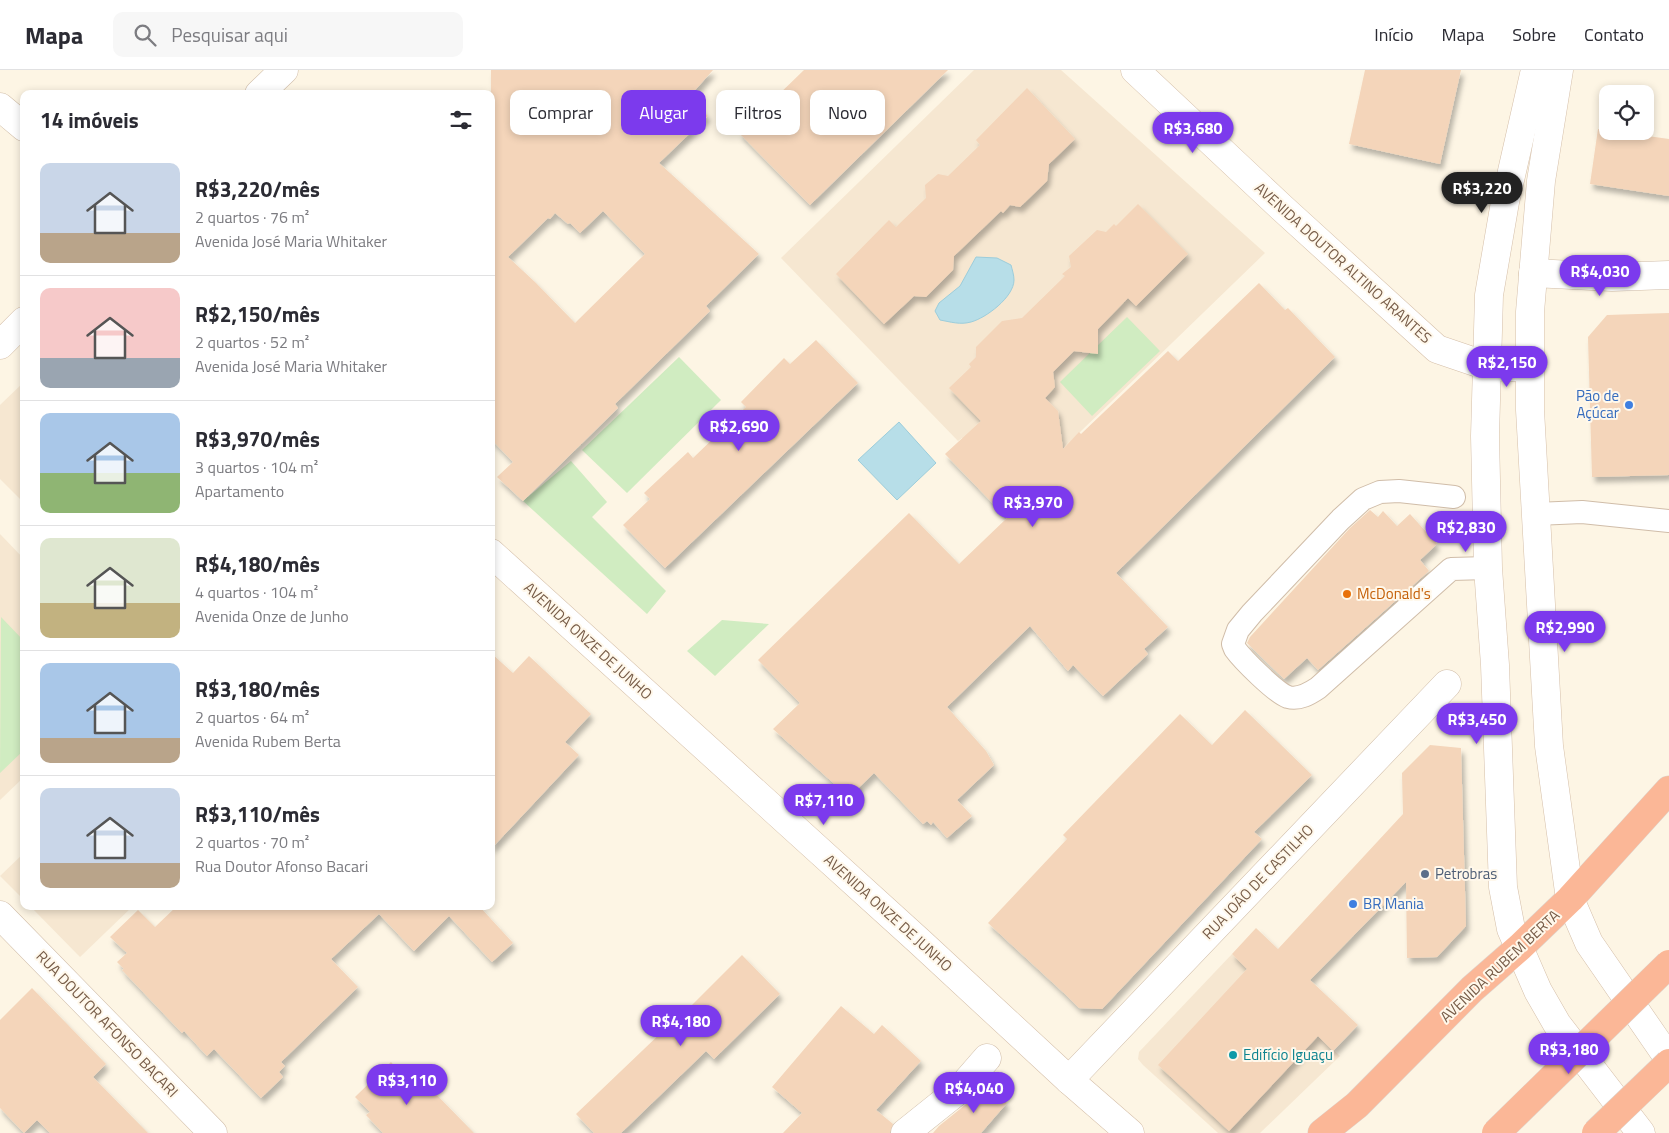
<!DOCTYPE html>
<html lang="pt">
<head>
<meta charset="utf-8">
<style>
  body { margin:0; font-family:"Titillium Web",sans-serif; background:#f7f7f7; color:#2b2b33; height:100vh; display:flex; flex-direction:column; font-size:19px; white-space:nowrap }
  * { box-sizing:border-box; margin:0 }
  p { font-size:16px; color:#7c7c81 }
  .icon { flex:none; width:28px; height:28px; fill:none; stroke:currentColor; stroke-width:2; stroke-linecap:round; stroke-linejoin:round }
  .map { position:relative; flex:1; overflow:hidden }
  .panel { position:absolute; left:20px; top:20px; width:475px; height:820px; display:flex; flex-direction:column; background:#fff; border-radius:10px; box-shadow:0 2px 8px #0003 }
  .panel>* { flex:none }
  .hud { position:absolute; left:510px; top:20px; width:475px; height:45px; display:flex; gap:10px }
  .tools { position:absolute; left:1599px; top:15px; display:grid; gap:10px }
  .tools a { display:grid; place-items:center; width:55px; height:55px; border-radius:10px; background:#fff; box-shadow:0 2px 8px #0003; font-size:25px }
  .price { position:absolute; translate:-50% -42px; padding:0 11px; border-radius:18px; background:#7c3aed; color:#fff; font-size:16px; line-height:32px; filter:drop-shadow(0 1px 2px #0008) }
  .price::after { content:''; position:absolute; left:50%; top:30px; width:15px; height:11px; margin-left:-8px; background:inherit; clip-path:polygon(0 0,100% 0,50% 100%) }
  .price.current { background:#222; color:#fff }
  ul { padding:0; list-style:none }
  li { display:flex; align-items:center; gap:15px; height:125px; padding:0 20px }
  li+li { border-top:1px solid #e1e1e2 }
  li span { display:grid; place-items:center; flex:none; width:140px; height:100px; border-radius:10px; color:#555 }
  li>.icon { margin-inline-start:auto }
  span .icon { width:60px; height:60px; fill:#fffc; stroke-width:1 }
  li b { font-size:21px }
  h2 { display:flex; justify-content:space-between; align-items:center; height:60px; padding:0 20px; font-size:21px }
  .chip { padding:0 18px; border-radius:10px; background:#fff; box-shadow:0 2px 8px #0003; font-size:18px; line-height:45px }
  .chip.current { background:#7c3aed; color:#fff }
  header { display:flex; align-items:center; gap:30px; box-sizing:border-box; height:70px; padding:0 25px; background:#fff; border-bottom:1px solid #e1e1e2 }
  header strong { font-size:24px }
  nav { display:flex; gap:28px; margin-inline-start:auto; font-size:18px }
  .search { width:350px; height:45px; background:#f7f7f7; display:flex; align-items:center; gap:12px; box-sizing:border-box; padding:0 18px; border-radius:10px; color:#7c7c81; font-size:19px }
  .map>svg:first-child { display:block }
  .residential { fill:#f6e7d1 }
  .green { fill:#d0ecc1 }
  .water { fill:#b7dee8; stroke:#9ccddb }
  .building { fill:#f4d5ba; fill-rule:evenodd; filter:url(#shadow) }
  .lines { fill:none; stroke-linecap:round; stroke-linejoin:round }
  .lane-casing { stroke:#d0bda9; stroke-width:24 }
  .street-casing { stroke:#d0bda9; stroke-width:29 }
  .secondary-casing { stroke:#d5bfa9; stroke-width:29 }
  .highway-casing { stroke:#dcd5cf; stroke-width:29 }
  .lane { stroke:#fff; stroke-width:22 }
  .street { stroke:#fff; stroke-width:28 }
  .secondary { stroke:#fff; stroke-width:28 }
  .highway { stroke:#fbb797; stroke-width:28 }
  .highway-bridge-casing { stroke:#dcd5cf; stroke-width:29; stroke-linecap:butt }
  .highway-bridge { stroke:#fbb797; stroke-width:28 }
  .shop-dot { fill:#3f7fe0; stroke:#fff8eb; stroke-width:2 }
  .food-dot { fill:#e8710a; stroke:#fff8eb; stroke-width:2 }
  .service-dot { fill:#5c6f8a; stroke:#fff8eb; stroke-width:2 }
  .culture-dot { fill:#0f9aa8; stroke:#fff8eb; stroke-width:2 }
  .labels { text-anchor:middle; stroke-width:4; stroke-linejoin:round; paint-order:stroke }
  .street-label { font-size:15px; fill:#775c48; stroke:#fff8eb }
  .shop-label { font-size:15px; fill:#366cbe; stroke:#fff8eb; text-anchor:end }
  .food-label { font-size:15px; fill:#c56008; stroke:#fff8eb; text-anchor:start }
  .service-label { font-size:15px; fill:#4e5e75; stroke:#fff8eb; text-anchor:start }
  .culture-label { font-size:15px; fill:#0d838f; stroke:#fff8eb; text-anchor:start }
</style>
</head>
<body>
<header>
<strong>Mapa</strong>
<div class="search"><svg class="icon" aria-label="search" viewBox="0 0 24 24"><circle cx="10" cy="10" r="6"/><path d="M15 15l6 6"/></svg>Pesquisar aqui</div>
<nav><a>Início</a><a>Mapa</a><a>Sobre</a><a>Contato</a></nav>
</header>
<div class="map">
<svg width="1669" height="1063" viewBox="0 0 1669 1063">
  <defs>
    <filter id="shadow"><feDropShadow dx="3" dy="5.5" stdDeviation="2.5" flood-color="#0004"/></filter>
  </defs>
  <rect width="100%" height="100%" fill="#fdf5e4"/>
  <!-- residential -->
  <g class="residential">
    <polygon points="974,0 1061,0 1265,183 1018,422 962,368 958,371 781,188"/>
    <polygon points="24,312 24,433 0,409 0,335"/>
    <polygon points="0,464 24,489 24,707 0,730"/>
    <polygon points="24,783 24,830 0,806"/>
    <polygon points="30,836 133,836 80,887"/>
    <polygon points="1232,884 1340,986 1260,1063 1218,1063 1143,995 1138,989 1139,982"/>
  </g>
  <!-- green -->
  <g class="green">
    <polygon points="1127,247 1160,281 1092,346 1060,312"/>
    <polygon points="679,287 721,330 627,423 582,380"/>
    <polygon points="571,391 607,432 592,447 666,521 647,544 523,431"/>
    <polygon points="1,547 24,571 24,680 0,703"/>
    <polygon points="722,550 769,554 715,606 687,581"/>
  </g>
  <!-- water -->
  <g class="water">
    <path d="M 976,187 L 997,188 L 1011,195 C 1012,199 1014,205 1014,210 C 1014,227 986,248 971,252 C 960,255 951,252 940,250 L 935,241 L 939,233 L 960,216 Z"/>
    <polygon points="899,352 936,393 897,430 858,390"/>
  </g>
  <!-- building -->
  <g class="building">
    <path d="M 491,0 L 713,0 L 689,27 L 708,46 L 659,93 L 759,184 L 706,236 L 710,241 L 615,334 L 618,338 L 523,431 L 497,407 L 513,392 L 491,369 ZM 603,141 L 645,184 L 575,253 L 536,213 L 508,187 L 548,148 L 550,149 L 555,143 L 568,154 L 570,153 L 580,163 Z"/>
    <polygon points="804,0 948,0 810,135 739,63"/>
    <polygon points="1365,0 1461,0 1440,94 1349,74"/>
    <polygon points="1027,18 1075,69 1049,94 1047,111 1020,137 1010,135 1003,143 1001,141 954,186 953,200 926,227 914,226 884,254 836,204 889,150 896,157 926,128 925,115 938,104 948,106 980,75 976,70"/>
    <polygon points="1598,59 1669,69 1669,126 1590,114"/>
    <polygon points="1138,134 1188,184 1136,236 1128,228 1098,259 1098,284 1074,281 1053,302 1055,317 1045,328 1058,341 1063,379 1079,362 1081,364 1168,281 1178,291 1259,213 1285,240 1288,238 1335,287 1116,503 1168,557 1144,579 1148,584 1103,626 1073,595 1068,601 1030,556 947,637 986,681 994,695 957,730 972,746 947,768 933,752 931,755 927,751 923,754 874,703 849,727 773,659 800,633 758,590 909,443 959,494 1007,448 945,384 981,351 949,318 971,297 969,294 976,287 976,277 1002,251 1022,248 1065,206 1062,204 1071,197 1069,186 1097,160 1106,162 1114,154 1116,156"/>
    <polygon points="1669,243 1669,405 1592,407 1588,267 1607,245"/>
    <polygon points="816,270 858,313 665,498 623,455 650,429 644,423 688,382 693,388 746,337 741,332 784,288 790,294"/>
    <polygon points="1370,440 1378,447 1383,441 1397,456 1410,444 1437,474 1420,490 1429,501 1318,600 1307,588 1284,609 1247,573 1250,567 1350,458"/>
    <polygon points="491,583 513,603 529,586 591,644 565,672 579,685 491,779"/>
    <polygon points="1245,640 1312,705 1254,762 1262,769 1102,939 1079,938 1065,924 988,853 1067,769 1063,765 1180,644 1212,675"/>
    <polygon points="1430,675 1461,678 1466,856 1437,887 1407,888 1406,812 1310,910 1358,955 1333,981 1318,966 1229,1061 1158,995 1247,899 1232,884 1256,858 1278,879 1403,744 1402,703"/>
    <polygon points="177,836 479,836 513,873 492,892 449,846 414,881 379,844 331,889 358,917 281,992 285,996 279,1002 283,1007 261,1028 214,979 207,986 184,961 182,963 122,900 124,899 117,892 127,883 110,867 138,840 155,857"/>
    <polygon points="742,885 780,924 714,989 706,981 621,1063 594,1063 576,1044 665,959 666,961"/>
    <polygon points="32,918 106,994 93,1007 148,1063 50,1063 37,1050 24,1063 0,1038 0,950"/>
    <polygon points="841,936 874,964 882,955 921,991 876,1040 893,1054 890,1063 783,1063 802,1043 772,1017"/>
    <polygon points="391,992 405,1008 410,1003 426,1020 429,1017 474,1063 383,1063 366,1045 370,1042 355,1027"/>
    <polygon points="985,1014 1007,1033 981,1063 933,1063 939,1056 970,1031"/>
  </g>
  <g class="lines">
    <!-- lane casing -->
    <g class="lane-casing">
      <g id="lane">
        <path d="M 1454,427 L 1399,421 L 1380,422 L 1363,429 L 1341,449 L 1252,543 L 1238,560 L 1233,574 L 1235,579 C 1243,590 1276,623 1288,627 C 1299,630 1309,624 1318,618 L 1451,499 L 1488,498"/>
        <polyline points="1536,444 1582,442 1669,451"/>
      </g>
    </g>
    <!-- street casing -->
    <g class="street-casing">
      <g id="street">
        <polyline points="259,24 284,0"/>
        <polyline points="0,37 24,57"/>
        <polyline points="1533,203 1612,207 1669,205"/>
        <polyline points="0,845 213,1063"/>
        <polyline points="1069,1010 1447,614"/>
        <polyline points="905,1063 960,1019 987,988"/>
      </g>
    </g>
    <!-- secondary casing -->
    <g class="secondary-casing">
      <g id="secondary">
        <polyline points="1135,0 1281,137 1437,279 1487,296 1530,298"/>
        <polyline points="1535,0 1505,132 1489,225 1485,366 1488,498 1495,595 1503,817 1511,859 1538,921 1557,954 1641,1063"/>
        <polyline points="1559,0 1541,111 1530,242 1530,340 1549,676 1570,829 1589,873 1669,989"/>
        <polyline points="0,275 24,251"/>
        <polyline points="491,483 920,872 1069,1010 1130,1063"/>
      </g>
    </g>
    <!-- highway casing -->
    <g class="highway-casing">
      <polyline id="highway" points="1322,1063 1357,1035 1472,919 1520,877 1570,829 1669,720"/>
    </g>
    <!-- lane -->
    <use href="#lane" class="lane"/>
    <!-- street -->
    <use href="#street" class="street"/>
    <!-- secondary -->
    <use href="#secondary" class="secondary"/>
    <!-- highway -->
    <use href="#highway" class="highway"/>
    <!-- highway-bridge casing -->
    <g class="highway-bridge-casing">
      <g id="highway-bridge">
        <polyline points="1496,1063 1669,894"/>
        <polyline points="1596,1063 1669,993"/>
      </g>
    </g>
    <!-- highway-bridge -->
    <use href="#highway-bridge" class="highway-bridge"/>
  </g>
  <!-- markers -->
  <g class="shop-dot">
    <circle cx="1629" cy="335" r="5"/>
    <circle cx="1353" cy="834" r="5"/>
  </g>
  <circle class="food-dot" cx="1347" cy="524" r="5"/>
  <circle class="service-dot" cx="1425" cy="804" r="5"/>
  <circle class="culture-dot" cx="1233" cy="985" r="5"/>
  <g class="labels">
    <!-- street labels -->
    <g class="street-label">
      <text transform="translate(1343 193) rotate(42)" y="5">AVENIDA DOUTOR ALTINO ARANTES</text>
      <text transform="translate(588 571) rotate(42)" y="5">AVENIDA ONZE DE JUNHO</text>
      <text transform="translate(1258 812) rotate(-46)" y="5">RUA JOÃO DE CASTILHO</text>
      <text transform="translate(888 843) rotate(42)" y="5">AVENIDA ONZE DE JUNHO</text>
      <text transform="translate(1500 896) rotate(-43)" y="5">AVENIDA RUBEM BERTA</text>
      <text transform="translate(107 954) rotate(46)" y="5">RUA DOUTOR AFONSO BACARI</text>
    </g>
    <!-- shop labels -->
    <g class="shop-label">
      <text x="1619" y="331">Pão de<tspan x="1619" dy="17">Açúcar</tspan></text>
      <text x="1363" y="839" text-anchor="start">BR Mania</text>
    </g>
    <!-- food labels -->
    <g class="food-label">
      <text x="1357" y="529">McDonald's</text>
    </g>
    <!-- service labels -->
    <g class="service-label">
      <text x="1435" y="809">Petrobras</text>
    </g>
    <!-- culture labels -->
    <g class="culture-label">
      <text x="1243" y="990">Edifício Iguaçu</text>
    </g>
  </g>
</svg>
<div class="tools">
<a><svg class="icon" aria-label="locate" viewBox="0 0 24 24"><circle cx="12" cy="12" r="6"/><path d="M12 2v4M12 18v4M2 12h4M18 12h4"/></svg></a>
</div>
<b class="price" style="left:1193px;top:84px">R$3,680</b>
<b class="price current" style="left:1482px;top:144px">R$3,220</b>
<b class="price" style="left:1600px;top:227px">R$4,030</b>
<b class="price" style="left:1507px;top:318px">R$2,150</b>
<b class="price" style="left:739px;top:382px">R$2,690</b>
<b class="price" style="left:1033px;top:458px">R$3,970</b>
<b class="price" style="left:1466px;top:483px">R$2,830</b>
<b class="price" style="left:1565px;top:583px">R$2,990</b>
<b class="price" style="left:1477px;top:675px">R$3,450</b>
<b class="price" style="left:824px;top:756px">R$7,110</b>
<b class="price" style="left:681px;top:977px">R$4,180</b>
<b class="price" style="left:1569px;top:1005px">R$3,180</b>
<b class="price" style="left:407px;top:1036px">R$3,110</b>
<b class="price" style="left:974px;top:1044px">R$4,040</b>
<div class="hud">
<a class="chip">Comprar</a>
<a class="chip current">Alugar</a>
<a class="chip">Filtros</a>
<a class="chip">Novo</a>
</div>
<section class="panel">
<h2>14 imóveis<svg class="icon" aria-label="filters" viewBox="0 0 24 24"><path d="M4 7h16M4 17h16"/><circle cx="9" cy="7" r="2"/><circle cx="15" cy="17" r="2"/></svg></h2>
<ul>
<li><span style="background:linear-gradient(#c9d6e8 70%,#b9a48a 0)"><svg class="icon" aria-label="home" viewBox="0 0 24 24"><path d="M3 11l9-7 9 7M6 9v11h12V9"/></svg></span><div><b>R$3,220/mês</b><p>2 quartos · 76 m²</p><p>Avenida José Maria Whitaker</p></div></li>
<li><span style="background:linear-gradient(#f6c9c9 70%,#9aa5b1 0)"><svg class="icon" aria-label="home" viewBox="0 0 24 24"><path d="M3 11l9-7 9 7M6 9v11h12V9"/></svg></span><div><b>R$2,150/mês</b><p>2 quartos · 52 m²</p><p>Avenida José Maria Whitaker</p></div></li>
<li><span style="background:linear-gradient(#a9c7e8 60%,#8fb573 0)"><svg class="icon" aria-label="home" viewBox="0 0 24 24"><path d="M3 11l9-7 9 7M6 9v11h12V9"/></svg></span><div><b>R$3,970/mês</b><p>3 quartos · 104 m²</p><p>Apartamento</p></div></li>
<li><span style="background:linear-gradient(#dfe7d0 65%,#c2b280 0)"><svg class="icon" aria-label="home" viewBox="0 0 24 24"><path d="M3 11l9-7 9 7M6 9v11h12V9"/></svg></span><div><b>R$4,180/mês</b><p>4 quartos · 104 m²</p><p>Avenida Onze de Junho</p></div></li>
<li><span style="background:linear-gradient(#a9c7e8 75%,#b9a48a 0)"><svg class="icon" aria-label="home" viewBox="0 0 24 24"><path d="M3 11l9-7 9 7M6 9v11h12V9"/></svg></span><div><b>R$3,180/mês</b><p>2 quartos · 64 m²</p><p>Avenida Rubem Berta</p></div></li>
<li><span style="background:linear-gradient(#c9d6e8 75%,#b9a48a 0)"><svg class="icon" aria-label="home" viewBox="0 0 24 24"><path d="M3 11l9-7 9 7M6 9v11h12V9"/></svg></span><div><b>R$3,110/mês</b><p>2 quartos · 70 m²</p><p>Rua Doutor Afonso Bacari</p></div></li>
</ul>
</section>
</div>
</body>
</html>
